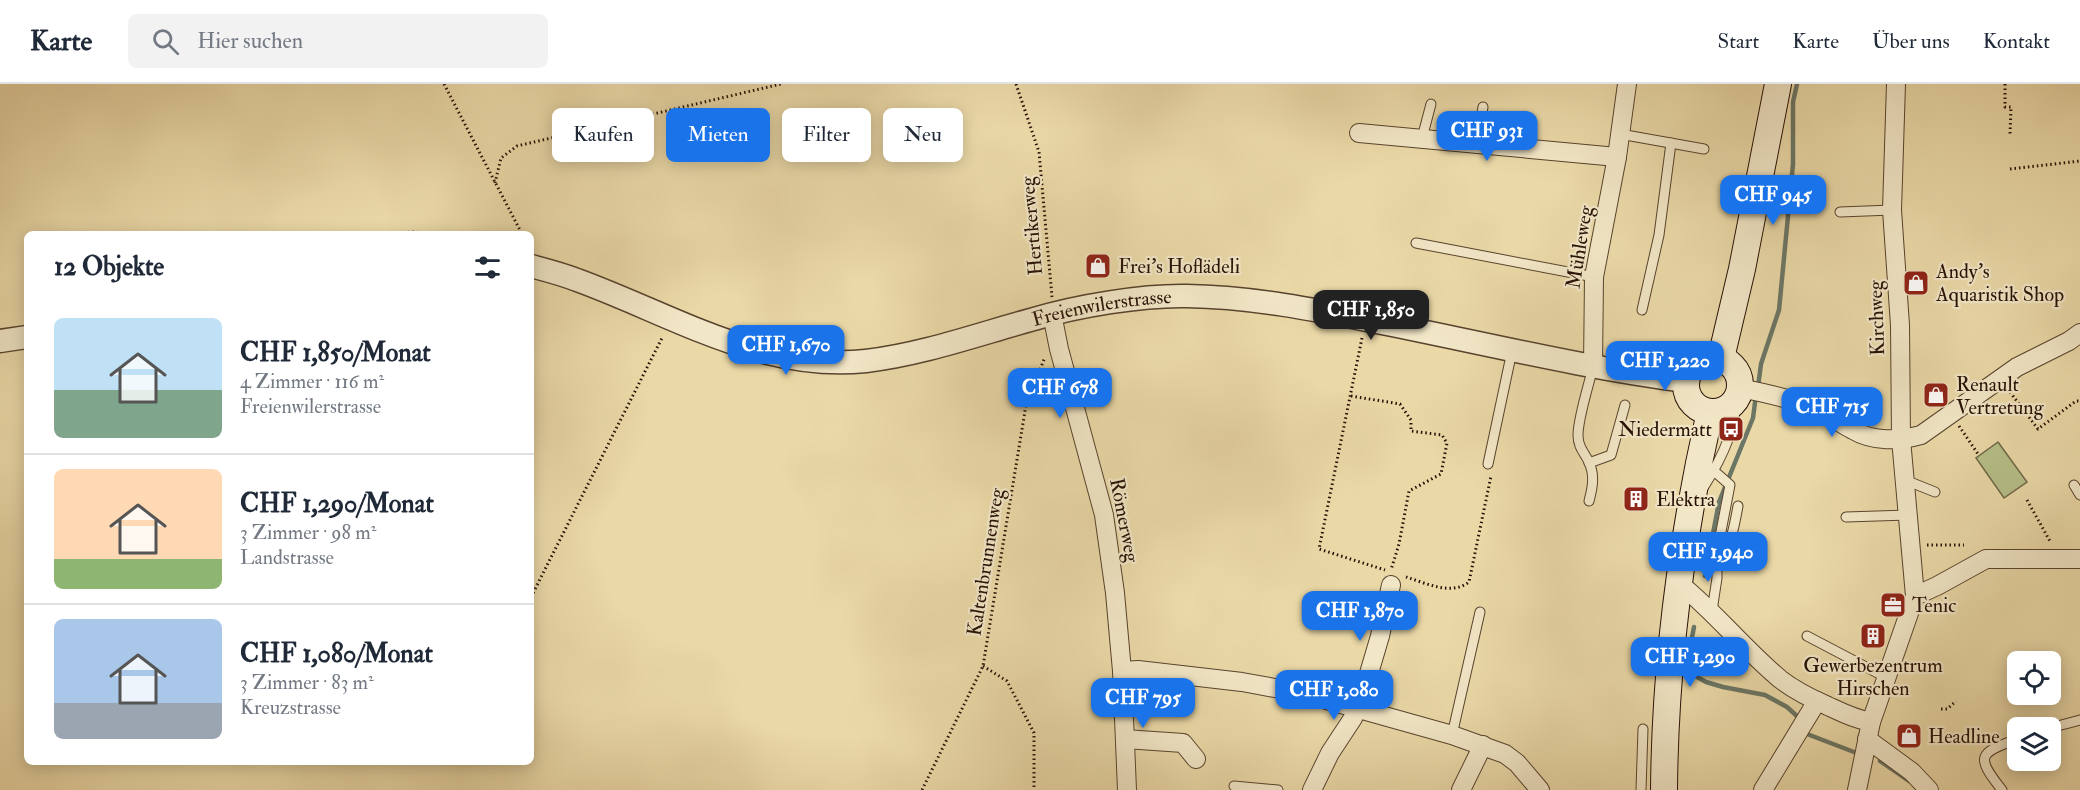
<!DOCTYPE html>
<html lang="de">
<head>
<meta charset="utf-8">
<style>
  body { margin:0; font-family:"IM FELL Double Pica",serif; background:#f2f2f3; color:#1f2937; height:100vh; display:flex; flex-direction:column; font-size:22px; white-space:nowrap }
  * { box-sizing:border-box; margin:0 }
  p { font-size:20px; color:#747a83 }
  .icon { flex:none; width:33px; height:33px; fill:none; stroke:currentColor; stroke-width:2; stroke-linecap:round; stroke-linejoin:round }
  .map { position:relative; flex:1; overflow:hidden }
  .details { position:absolute; left:24px; top:147px; width:510px; height:534px; display:flex; flex-direction:column; background:#fff; border-radius:9px; box-shadow:0 3px 15px #0003 }
  .details>* { flex:none }
  .top-card { position:absolute; left:552px; top:24px; width:570px; height:54px; display:flex; gap:12px }
  .buttons { position:absolute; left:2007px; top:567px; display:grid; gap:12px }
  .buttons a { display:grid; place-items:center; width:54px; height:54px; border-radius:9px; background:#fff; box-shadow:0 3px 15px #0003; font-size:30px }
  .price { position:absolute; translate:-50% -51px; padding:0 14px; border-radius:12px; background:#1a73e8; color:#fff; font-size:20px; line-height:39px; filter:drop-shadow(0 2px 3px #0008) }
  .price::after { content:''; position:absolute; left:50%; top:36px; width:18px; height:14px; margin-left:-9px; background:inherit; clip-path:polygon(0 0,100% 0,50% 100%) }
  .price.selected { background:#222; color:#fff }
  ul { padding:0; list-style:none }
  li { display:flex; align-items:center; gap:18px; height:150px; padding:0 30px }
  li+li { border-top:2px solid #e0e1e3 }
  li span { display:grid; place-items:center; flex:none; width:168px; height:120px; border-radius:9px; color:#555 }
  li>.icon { margin-inline-start:auto }
  span .icon { width:72px; height:72px; fill:#fffc; stroke-width:1 }
  li b { font-size:26px }
  h2 { display:flex; justify-content:space-between; align-items:center; height:72px; padding:0 30px; font-size:26px }
  .chip { padding:0 21px; border-radius:9px; background:#fff; box-shadow:0 3px 15px #0003; font-size:21px; line-height:54px }
  .chip.selected { background:#1a73e8; color:#fff }
  header { display:flex; align-items:center; gap:36px; box-sizing:border-box; height:84px; padding:0 30px; background:#fff; border-bottom:2px solid #e0e1e3 }
  header strong { font-size:28px }
  nav { display:flex; gap:33px; margin-inline-start:auto; font-size:21px }
  .search { width:420px; height:54px; background:#f2f2f3; display:flex; align-items:center; gap:15px; box-sizing:border-box; padding:0 21px; border-radius:9px; color:#747a83; font-size:22px }
  .map>svg:first-child { display:block }
  .green { fill:#b6bf88; stroke:#6f6847; stroke-width:1.5 }
  .lines { fill:none; stroke-linecap:round; stroke-linejoin:round }
  .stream { stroke:#6b7665; stroke-width:4.5 }
  .service-casing { stroke:#58432e; stroke-width:11 }
  .minor-casing { stroke:#58432e; stroke-width:20 }
  .tertiary-casing { stroke:#58432e; stroke-width:25 }
  .secondary-casing { stroke:#281106; stroke-width:28 }
  .path { stroke:#281106; stroke-width:3; stroke-dasharray:1.5 3; stroke-linecap:butt }
  .service { stroke:#f1e6c6; stroke-width:9 }
  .minor { stroke:#f1e6c6; stroke-width:18 }
  .tertiary { stroke:#f1e6c6; stroke-width:22 }
  .secondary { stroke:#f1e6c6; stroke-width:26 }
  .labels { text-anchor:middle; stroke-width:4.5; stroke-linejoin:round; paint-order:stroke }
  .street-label { font-size:20px; fill:#281106; stroke:#f1e6c6 }
  .poi-label { font-size:20px; fill:#281106; stroke:#f1e6c6; text-anchor:start }
</style>
</head>
<body>
<header>
<strong>Karte</strong>
<div class="search"><svg class="icon" aria-label="search" viewBox="0 0 24 24"><circle cx="10" cy="10" r="6"/><path d="M15 15l6 6"/></svg>Hier suchen</div>
<nav><a>Start</a><a>Karte</a><a>Über uns</a><a>Kontakt</a></nav>
</header>
<div class="map">
<svg width="2080" height="706" viewBox="0 0 2080 706">
  <rect width="100%" height="100%" fill="#ead8a7"/>
  <filter id="stains"><feTurbulence type="fractalNoise" baseFrequency=".00333" numOctaves="4"/><feColorMatrix values="0 0 0 0 .2 0 0 0 0 .09 0 0 0 0 .02 0 0 0 .5 -.17"/></filter>
  <radialGradient id="worn" r=".72"><stop offset=".6" stop-color="#630" stop-opacity="0"/><stop offset="1" stop-color="#630" stop-opacity=".3"/></radialGradient>
  <!-- green -->
  <polygon class="green" points="1998,358 2027,398 2004,414 1976,374"/>
  <g class="lines">
    <!-- stream -->
    <g class="stream">
      <polyline points="1758,303 1761,280 1779,226 1793,80 1793,18 1797,0"/>
      <polyline points="1705,492 1719,418 1753,334 1756,311"/>
      <polyline points="1694,543 1688,574 1690,589 1706,598 1723,603 1765,611 1787,623 1798,633"/>
      <polyline points="1807,650 1854,668"/>
      <polyline points="1880,677 1909,697"/>
    </g>
    <!-- service casing -->
    <g class="service-casing">
      <g id="service">
        <polyline points="1620,50 1704,65"/>
        <polyline points="1422,54 1431,20"/>
        <polyline points="1477,59 1483,23"/>
        <polyline points="1840,128 1892,126"/>
        <polyline points="1416,159 1594,193"/>
        <polyline points="1642,226 1659,151 1671,59"/>
        <polyline points="1589,379 1611,371 1625,321"/>
        <polyline points="1488,380 1512,267"/>
        <polyline points="1905,396 1935,408"/>
        <polyline points="2074,401 2080,411"/>
        <path d="M 1703,404 C 1719,379 1737,346 1735,317"/>
        <path d="M 1589,417 C 1593,402 1595,390 1588,376 C 1583,367 1578,362 1578,351 C 1578,334 1589,300 1593,283"/>
        <polyline points="1846,433 1908,431"/>
        <path d="M 1717,480 C 1731,463 1734,444 1738,422"/>
        <polyline points="1712,527 1717,494 1717,468 1730,401 1714,387"/>
        <polyline points="1807,552 1887,594"/>
        <polyline points="2050,644 2080,636"/>
        <polyline points="1452,651 1480,528"/>
        <polyline points="1234,702 1278,706"/>
        <polyline points="1641,706 1643,645"/>
        <path d="M 2002,706 C 1976,673 1977,669 2018,655"/>
      </g>
    </g>
    <!-- minor casing -->
    <g class="minor-casing">
      <g id="minor">
        <polyline points="1359,49 1617,73"/>
        <polyline points="1052,230 1059,265 1104,431 1115,509 1122,587 1127,706"/>
        <polyline points="1593,283 1594,193 1617,73 1627,0"/>
        <path d="M 1740,304 C 1765,309 1789,314 1812,323 C 1827,329 1839,339 1853,346 C 1873,358 1899,357 1921,351 L 2017,283 L 2069,257 L 2080,249"/>
        <path d="M 1680,500 C 1716,529 1744,565 1780,595 C 1794,606 1812,615 1828,622 C 1843,629 1855,635 1871,638"/>
        <polyline points="1915,512 1937,502 1986,475 2080,475"/>
        <polyline points="1122,587 1138,586 1242,598 1302,609 1452,651 1505,670 1517,679 1540,706"/>
        <polyline points="1125,655 1183,659 1196,675"/>
        <polyline points="1867,655 1912,688 1929,706"/>
        <polyline points="1312,706 1330,669 1353,634 1362,613 1380,552 1391,501"/>
        <polyline points="1461,706 1483,661"/>
        <polyline points="1763,706 1817,617"/>
        <polyline points="1857,706 1871,638 1915,512 1901,355 1900,241 1892,126 1896,0"/>
      </g>
    </g>
    <!-- tertiary casing -->
    <g class="tertiary-casing">
      <g id="tertiary">
        <path id="s1" d="M 531,182 C 546,186 562,190 577,196 C 671,230 761,288 866,277 C 924,270 979,250 1034,235 C 1077,222 1143,211 1187,212 C 1253,213 1317,226 1382,239 C 1483,259 1584,284 1686,297"/>
        <polyline points="0,257 27,253"/>
      </g>
    </g>
    <!-- secondary casing -->
    <g class="secondary-casing">
      <g id="secondary">
        <circle cx="1713" cy="301" r="27"/>
        <polyline points="1721,274 1742,185 1778,0"/>
        <path d="M 1664,706 C 1665,579 1682,451 1710,328"/>
      </g>
    </g>
    <!-- path -->
    <g class="path">
      <polyline points="444,0 522,150"/>
      <polyline points="1016,0 1039,68 1052,213"/>
      <polyline points="2005,0 2005,23 2011,23 2010,50"/>
      <polyline points="2010,85 2080,77"/>
      <polyline points="495,99 501,74 517,62 781,0"/>
      <polyline points="390,150 412,148 441,150"/>
      <polyline points="1362,254 1319,465 1385,486"/>
      <polyline points="2010,308 2038,345 2076,317 2080,317"/>
      <polyline points="1351,312 1400,320 1411,336 1411,347 1442,351 1447,359 1441,390 1409,407 1399,460 1391,486"/>
      <polyline points="1959,342 1978,370"/>
      <polyline points="2027,416 2051,459"/>
      <polyline points="1927,461 1964,461"/>
      <path d="M 1406,493 C 1426,499 1451,512 1469,498 L 1491,392"/>
      <polyline points="531,513 663,252"/>
      <polyline points="983,582 1007,597 1034,649 1034,706"/>
      <polyline points="1941,625 1947,625 1956,617"/>
      <polyline points="922,706 983,582 1026,321 1045,273"/>
    </g>
    <!-- service -->
    <use href="#service" class="service"/>
    <!-- minor -->
    <use href="#minor" class="minor"/>
    <!-- tertiary -->
    <use href="#tertiary" class="tertiary"/>
    <!-- secondary -->
    <use href="#secondary" class="secondary"/>
  </g>
  <!-- icons -->
  <defs>
    <g id="shop-square" transform="scale(1.35)"><rect x="-9" y="-9" width="18" height="18" rx="4" fill="#8f2418" stroke="#f1e6c6"/><path d="M-5-2.5h2.3a2.7 3.5 0 0 1 5.4 0H5L5.5 6h-11ZM-1.5-2.5h3a1.5 2.3 0 0 0-3 0Z" fill="#fff"/></g>
    <g id="bus-square" transform="scale(1.35)"><rect x="-9" y="-9" width="18" height="18" rx="4" fill="#8f2418" stroke="#f1e6c6"/><path d="M-5-6H5V4H4V6H2V4H-2V6H-4V4H-5ZM-3.5-4V0h7V-4ZM-3.5 1.2v1.5H-2V1.2ZM2 1.2v1.5H3.5V1.2Z" fill="#fff"/></g>
    <g id="building-square" transform="scale(1.35)"><rect x="-9" y="-9" width="18" height="18" rx="4" fill="#8f2418" stroke="#f1e6c6"/><path d="M-4-6H4V6H1V3H-1V6H-4ZM-2.5-4.3h1.7v1.8h-1.7ZM.8-4.3h1.7v1.8H.8ZM-2.5-1h1.7V.8h-1.7ZM.8-1h1.7V.8H.8Z" fill="#fff"/></g>
    <g id="office-square" transform="scale(1.35)"><rect x="-9" y="-9" width="18" height="18" rx="4" fill="#8f2418" stroke="#f1e6c6"/><path d="M-6-3h4V-5.5h4V-3h4V5H-6ZM-1-4.5V-3h2v-1.5ZM-6 0V1H6V0Z" fill="#fff"/></g>
  </defs>
  <g fill-rule="evenodd">
    <use href="#shop-square" x="1098" y="182"/>
    <use href="#shop-square" x="1916" y="199"/>
    <use href="#shop-square" x="1936" y="311"/>
    <use href="#bus-square" x="1731" y="345"/>
    <use href="#building-square" x="1636" y="415"/>
    <use href="#office-square" x="1893" y="521"/>
    <use href="#building-square" x="1873" y="552"/>
    <use href="#shop-square" x="1909" y="652"/>
  </g>
  <g class="labels">
    <!-- street labels -->
    <g class="street-label">
      <text transform="translate(1031 142) rotate(-95)" y="7">Hertikerweg</text>
      <text transform="translate(1579 163) rotate(-81)" y="7">Mühleweg</text>
      <text dy="7" stroke="none"><textPath href="#s1" startOffset="594">Freienwilerstrasse</textPath></text>
      <text transform="translate(1876 234) rotate(-92)" y="7">Kirchweg</text>
      <text transform="translate(1125 436) rotate(79)" y="7">Römerweg</text>
      <text transform="translate(985 478) rotate(-81)" y="7">Kaltenbrunnenweg</text>
    </g>
    <!-- poi labels -->
    <g class="poi-label">
      <text x="1118" y="189">Frei's Hoflädeli</text>
      <text x="1936" y="194">Andy's<tspan x="1936" dy="23">Aquaristik Shop</tspan></text>
      <text x="1956" y="307">Renault<tspan x="1956" dy="23">Vertretung</tspan></text>
      <text x="1712" y="352" text-anchor="end">Niedermatt</text>
      <text x="1656" y="422">Elektra</text>
      <text x="1912" y="528">Tenic</text>
      <text x="1873" y="588" text-anchor="middle">Gewerbezentrum<tspan x="1873" dy="23">Hirschen</tspan></text>
      <text x="1928" y="659">Headline</text>
    </g>
  </g>
  <rect width="100%" height="100%" filter="url(#stains)"/>
  <rect width="100%" height="100%" fill="url(#worn)"/>
</svg>
<div class="buttons">
<a><svg class="icon" aria-label="locate" viewBox="0 0 24 24"><circle cx="12" cy="12" r="6"/><path d="M12 2v4M12 18v4M2 12h4M18 12h4"/></svg></a>
<a><svg class="icon" aria-label="layers" viewBox="0 0 24 24"><path d="M12 4l9 5-9 5-9-5zM3 14l9 5 9-5"/></svg></a>
</div>
<b class="price" style="left:1487px;top:78px">CHF 931</b>
<b class="price" style="left:1773px;top:142px">CHF 945</b>
<b class="price selected" style="left:1371px;top:257px">CHF 1,850</b>
<b class="price" style="left:786px;top:292px">CHF 1,670</b>
<b class="price" style="left:1665px;top:308px">CHF 1,220</b>
<b class="price" style="left:1060px;top:335px">CHF 678</b>
<b class="price" style="left:1832px;top:354px">CHF 715</b>
<b class="price" style="left:1708px;top:499px">CHF 1,940</b>
<b class="price" style="left:1360px;top:558px">CHF 1,870</b>
<b class="price" style="left:1690px;top:604px">CHF 1,290</b>
<b class="price" style="left:1334px;top:637px">CHF 1,080</b>
<b class="price" style="left:1143px;top:645px">CHF 795</b>
<div class="top-card">
<a class="chip">Kaufen</a>
<a class="chip selected">Mieten</a>
<a class="chip">Filter</a>
<a class="chip">Neu</a>
</div>
<section class="details">
<h2>12 Objekte<svg class="icon" aria-label="filters" viewBox="0 0 24 24"><path d="M4 7h16M4 17h16"/><circle cx="9" cy="7" r="2"/><circle cx="15" cy="17" r="2"/></svg></h2>
<ul>
<li><span style="background:linear-gradient(#bfe0f5 60%,#7fa58c 0)"><svg class="icon" aria-label="home" viewBox="0 0 24 24"><path d="M3 11l9-7 9 7M6 9v11h12V9"/></svg></span><div><b>CHF 1,850/Monat</b><p>4 Zimmer · 116 m²</p><p>Freienwilerstrasse</p></div></li>
<li><span style="background:linear-gradient(#ffd9b3 75%,#8fb573 0)"><svg class="icon" aria-label="home" viewBox="0 0 24 24"><path d="M3 11l9-7 9 7M6 9v11h12V9"/></svg></span><div><b>CHF 1,290/Monat</b><p>3 Zimmer · 98 m²</p><p>Landstrasse</p></div></li>
<li><span style="background:linear-gradient(#a9c7e8 70%,#9aa5b1 0)"><svg class="icon" aria-label="home" viewBox="0 0 24 24"><path d="M3 11l9-7 9 7M6 9v11h12V9"/></svg></span><div><b>CHF 1,080/Monat</b><p>3 Zimmer · 83 m²</p><p>Kreuzstrasse</p></div></li>
</ul>
</section>
</div>
</body>
</html>
